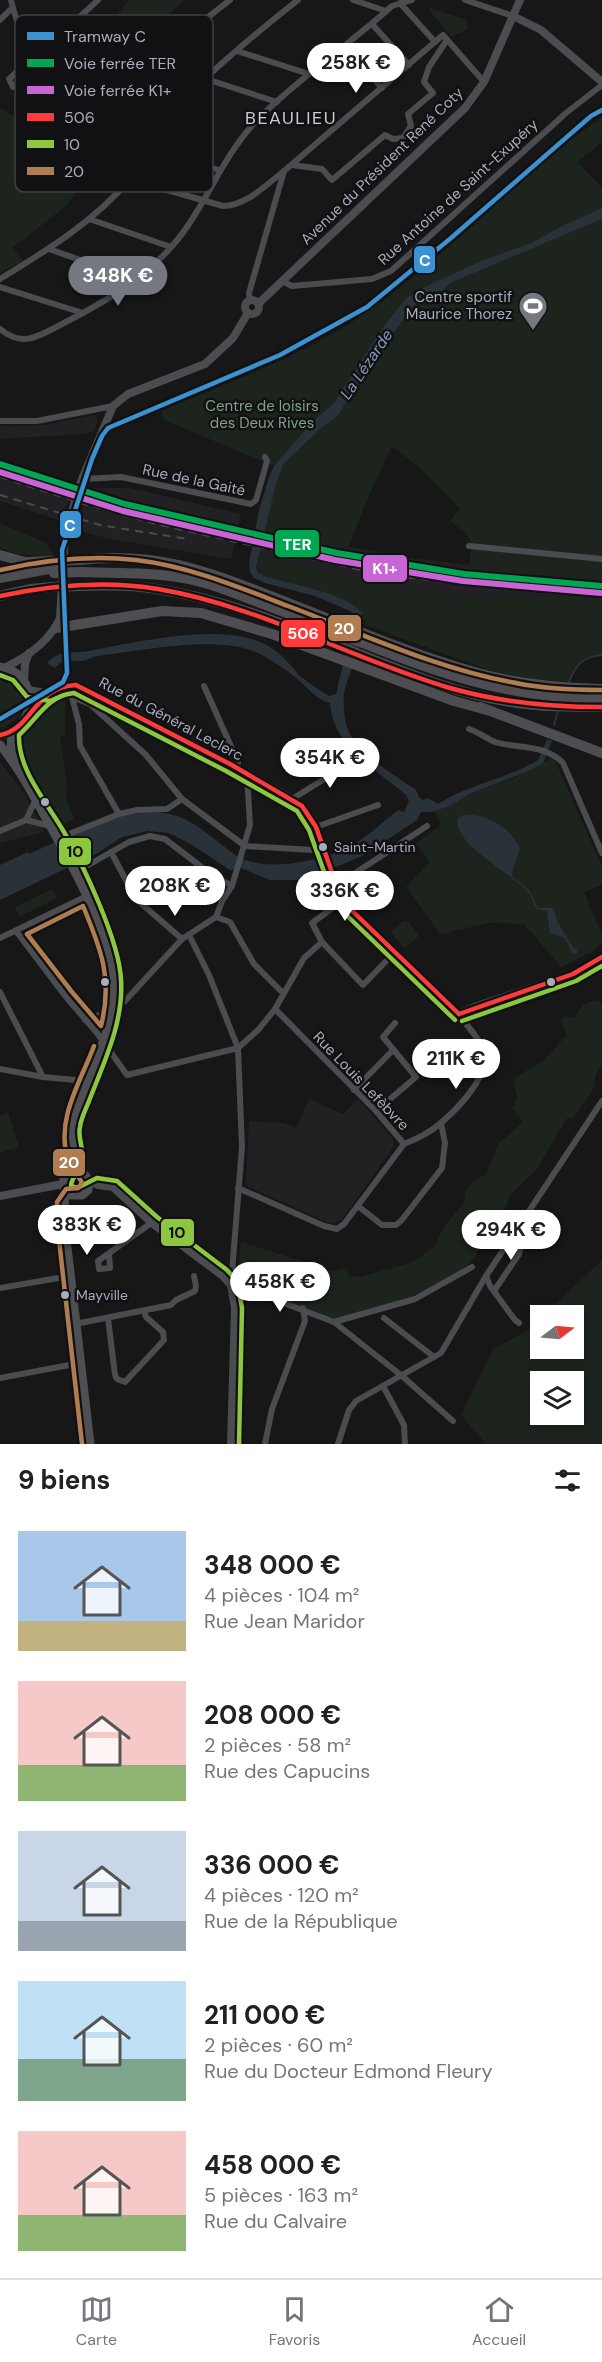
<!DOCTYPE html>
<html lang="fr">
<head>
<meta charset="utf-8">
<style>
  body { margin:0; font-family:"DM Sans",sans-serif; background:#f2f2f2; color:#202124; height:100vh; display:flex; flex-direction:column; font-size:22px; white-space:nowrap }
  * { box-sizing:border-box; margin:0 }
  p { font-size:20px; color:#757577 }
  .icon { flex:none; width:33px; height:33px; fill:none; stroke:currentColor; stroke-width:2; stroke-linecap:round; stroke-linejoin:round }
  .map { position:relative; height:1444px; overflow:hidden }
  .side { display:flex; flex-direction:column; background:#fff; flex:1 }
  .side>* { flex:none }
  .needle { width:39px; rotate:74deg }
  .buttons { position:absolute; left:530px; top:1305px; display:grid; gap:12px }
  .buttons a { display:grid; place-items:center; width:54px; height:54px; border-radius:0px; background:#fff; box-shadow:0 3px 9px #0003; font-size:30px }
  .price { position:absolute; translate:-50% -51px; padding:0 14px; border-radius:21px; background:#fff; color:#222; font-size:20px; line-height:39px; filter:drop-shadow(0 2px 3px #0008) }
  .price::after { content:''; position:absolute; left:50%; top:36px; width:18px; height:14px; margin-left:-9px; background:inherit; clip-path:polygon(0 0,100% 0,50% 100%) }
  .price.selected { background:#757880; color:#fff }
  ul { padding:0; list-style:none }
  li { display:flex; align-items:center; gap:18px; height:150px; padding:0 18px }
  li span { display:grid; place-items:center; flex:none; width:168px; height:120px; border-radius:0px; color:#555 }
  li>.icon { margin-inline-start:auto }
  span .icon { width:72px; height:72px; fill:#fffc; stroke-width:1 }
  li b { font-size:26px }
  h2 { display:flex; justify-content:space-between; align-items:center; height:72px; padding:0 18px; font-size:26px }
  .dock { display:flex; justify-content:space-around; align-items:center; height:84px; border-top:2px solid #e0e0e0; background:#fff; font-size:16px; color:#757577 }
  .dock a { display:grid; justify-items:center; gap:3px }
  .dock .selected { color:#757880 }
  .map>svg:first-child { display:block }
  .built { fill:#212123 }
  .green { fill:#1d241e; fill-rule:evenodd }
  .water { fill:#2a3239 }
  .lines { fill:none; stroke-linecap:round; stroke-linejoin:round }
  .stream { stroke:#2a3239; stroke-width:2 }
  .minor { stroke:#4b4c50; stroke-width:6 }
  .tertiary { stroke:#4b4c50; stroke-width:8 }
  .primary { stroke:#4d4f52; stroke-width:9 }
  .trunk { stroke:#4e4e52; stroke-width:10 }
  .rail { stroke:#4b4c4f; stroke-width:2; stroke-dasharray:8 6; stroke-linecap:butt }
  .trunk-bridge { stroke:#4e4e52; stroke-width:10 }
  .bus-1-casing { stroke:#111113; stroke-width:9 }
  .bus-2-casing { stroke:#111113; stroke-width:9 }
  .bus-3-casing { stroke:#111113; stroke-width:9 }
  .bus-1 { stroke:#ff3a3a; stroke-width:4.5 }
  .bus-2 { stroke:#8dc63f; stroke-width:4.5 }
  .bus-3 { stroke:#b07d51; stroke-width:4.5 }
  .rail-1-casing { stroke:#111113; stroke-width:10 }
  .rail-2-casing { stroke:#111113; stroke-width:10 }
  .rail-1 { stroke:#00a651; stroke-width:6 }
  .rail-2 { stroke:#c864d4; stroke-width:6 }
  .tram-1-casing { stroke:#111113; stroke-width:9 }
  .tram-1 { stroke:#3a92d1; stroke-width:4.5 }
  .bus-dot { fill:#a8adb8; stroke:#111113; stroke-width:2 }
  .labels { text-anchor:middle; stroke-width:5; stroke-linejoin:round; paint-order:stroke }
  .bus-label { font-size:14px; fill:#a8adb8; stroke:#111113; text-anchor:start }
  .street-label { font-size:15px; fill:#a8adb8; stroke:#111113 }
  .poi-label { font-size:15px; fill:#a8adb8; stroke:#111113; text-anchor:end }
  .park-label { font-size:15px; fill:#7fa381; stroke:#111113 }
  .water-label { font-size:16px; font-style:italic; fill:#7f9bb3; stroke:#111113 }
  .quarter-label { font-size:18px; letter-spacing:1.5px; fill:#c9ccd4; stroke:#111113 }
  .key { fill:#111113; stroke:#3e4045; stroke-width:1.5 }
  .key-label { font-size:16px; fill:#a8adb8 }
  .line-badge { stroke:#111113; stroke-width:2 }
  .badge-label { font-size:16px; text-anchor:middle; font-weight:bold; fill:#fff }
  .pale-badge-label { font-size:16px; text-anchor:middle; font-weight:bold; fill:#111 }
</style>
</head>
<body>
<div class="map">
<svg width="602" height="1444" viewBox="0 0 602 1444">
  <rect width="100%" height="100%" fill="#171717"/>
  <!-- built -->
  <g class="built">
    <polygon points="95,415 98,421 94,431 84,434 0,439 0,426 45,425"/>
    <polygon points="0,459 74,484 62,521 0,501"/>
    <polygon points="88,488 130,488 241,514 231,559 110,539 75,530"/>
    <polygon points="264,532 410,558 602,580 602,598 532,595 485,598 418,591 326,572 259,554"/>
    <polygon points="0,762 26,796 44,832 0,843"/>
    <polygon points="309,1099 343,1114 358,1099 393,1139 394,1146 341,1221 331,1224 249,1187 246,1184 249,1121 284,1123 296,1128"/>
  </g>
  <!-- green -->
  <g class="green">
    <polygon points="130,0 184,0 165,18 147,24 108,59 97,75 101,89 129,122 86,169 90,174 65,207 12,248 23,261 0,273 0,108 24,122 93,45 106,26"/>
    <polygon points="430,8 467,20 467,30 451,36 430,11"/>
    <path d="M 602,117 L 602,142 L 577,162 L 602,187 L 602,208 L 564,225 L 531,243 L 483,260 L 441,280 L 379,333 L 334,403 L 313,421 L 274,466 L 164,420 L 161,411 C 224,384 298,358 355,320 C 445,261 515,178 602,117 Z"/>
    <path d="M 602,219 L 602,580 L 469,565 C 473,536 473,539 450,521 L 460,509 L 421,469 L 392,446 L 366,502 L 349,546 L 327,545 L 264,532 L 276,484 L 283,465 L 322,427 L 336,418 L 381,349 L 413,307 L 422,299 L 443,290 L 450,283 Z"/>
    <polygon points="0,523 46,543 55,557 18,554 0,548"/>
    <path d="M 259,554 L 326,572 L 418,591 L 485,598 L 532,595 L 602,598 L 602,655 C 583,657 576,664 569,682 L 527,678 L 489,670 L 365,625 L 363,615 L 344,603 L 264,576 C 255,570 257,565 259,554 Z"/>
    <path d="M 0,674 C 32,679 31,721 0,728 Z"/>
    <path d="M 63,691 L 65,692 L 65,735 L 60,737 L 67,786 L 66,800 L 74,819 L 57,827 L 20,756 L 17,740 C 25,718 43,702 63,691 Z"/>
    <polygon points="552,758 554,758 602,866 602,885 584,892 602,935 602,943 592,952 561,967 524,924 489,923 440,934 406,887 430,862 416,843 439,827 440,821 435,811 450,806 469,794 514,778"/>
    <polygon points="52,889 57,898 19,917 15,907"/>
    <polygon points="403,921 408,921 418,934 418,937 404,949 391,932"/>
    <polygon points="595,1000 602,1003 602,1064 596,1074 593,1090 572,1119 567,1118 536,1170 511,1194 501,1218 496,1219 475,1257 463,1270 424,1291 385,1306 334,1320 237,1281 241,1242 333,1271 347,1268 349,1276 361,1277 413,1262 435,1246 443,1228 464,1203 466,1191 473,1182 486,1174 499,1143 523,1122 512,1108 517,1097 513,1079 543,1061 567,1035 561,1021 564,1016 574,1018 583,1005"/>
    <polygon points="8,1112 19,1147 0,1153 0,1115"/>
    <path d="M 602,1260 L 602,1444 L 486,1444 L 461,1415 L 493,1349 L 530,1329 L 540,1320 L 540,1348 L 573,1348 L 573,1316 L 544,1315 ZM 540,1382 L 573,1382 L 573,1414 L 540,1414 Z"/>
  </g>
  <!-- water -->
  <g class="water">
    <path d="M 602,208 L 602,219 L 450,283 L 443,290 L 422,299 L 413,307 L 381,349 L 336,418 L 322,427 L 283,465 L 276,484 L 256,567 L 258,572 L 264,576 C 288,584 342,592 359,610 C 373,624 348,673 344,693 C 343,703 344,720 348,730 C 357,754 396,776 416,790 L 419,797 L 423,800 L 428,798 L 438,804 C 469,784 507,779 538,760 L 547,739 L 552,741 L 543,763 L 531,770 L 469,794 L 450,806 L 432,812 L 421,812 L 417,820 L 362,856 L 305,880 L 270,880 L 241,868 L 230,870 L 194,846 L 181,839 L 168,833 L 148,831 L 122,837 L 96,854 L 0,900 L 0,865 L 28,852 L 29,854 C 71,836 117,809 163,813 C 193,816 213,840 237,856 C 266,874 327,860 355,844 C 370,834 384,821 398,810 L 404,812 L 409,801 L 406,795 C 375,768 334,749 330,703 C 317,700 307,687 297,679 C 287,670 274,662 262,655 C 223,633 142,651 97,656 C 92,657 87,660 82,661 C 71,662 63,658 55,668 L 47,663 C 60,649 73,654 89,651 C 135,642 214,624 257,641 C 277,648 286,660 299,675 C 308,683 319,690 329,696 L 336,694 L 347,647 L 358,622 L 356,616 L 350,611 L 315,596 L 265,583 L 254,578 L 250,572 L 249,563 L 259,510 L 269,477 L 274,466 L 313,421 L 334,403 L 379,333 L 406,298 L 429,285 L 483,260 L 531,243 L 564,225 Z"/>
    <path d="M 463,815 C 486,813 512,828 520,849 L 514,865 L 512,876 L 529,890 L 538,908 L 553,908 L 558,923 L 574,949 L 577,950 L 577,954 L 573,954 L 565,938 L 550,933 L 547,911 L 537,909 C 533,904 532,897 528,892 C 514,874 451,844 458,818 Z"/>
  </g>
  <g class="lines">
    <!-- stream -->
    <g class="stream">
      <path d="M 569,682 C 576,664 583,657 602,655"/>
      <polyline points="554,725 558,711"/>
    </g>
    <!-- minor -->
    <g class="minor">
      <path d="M 11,0 C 27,74 65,30 98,0"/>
      <polyline points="353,0 386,11"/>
      <polyline points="465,0 513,16"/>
      <polyline points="400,3 435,42"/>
      <polyline points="0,20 12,8"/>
      <polyline points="372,24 409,65"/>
      <polyline points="180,39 230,0"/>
      <polyline points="344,46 382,88"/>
      <polyline points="237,51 309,74"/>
      <polyline points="25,66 30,75 13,87 9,79 45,46 42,40"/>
      <polyline points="206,79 277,102"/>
      <polyline points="151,149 219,170"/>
      <polyline points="292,165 322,169 332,180 385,135 393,139 403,138 411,126 408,114 433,93 424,82 429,67 447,40"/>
      <path d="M 129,179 L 223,206 C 246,206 266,185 284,171"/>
      <polyline points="89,219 171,247"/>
      <polyline points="49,249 137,280"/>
      <path d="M 0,279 C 46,251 95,221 130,179 C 152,152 165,117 190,93 C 224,60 261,29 298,0"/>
      <polyline points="282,281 292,286 372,279 391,271 566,113 602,85"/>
      <polyline points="0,287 83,313"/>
      <polyline points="250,301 249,293 284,171 443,35 484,82"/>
      <path d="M 0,329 C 23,348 39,336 62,324 C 111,299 158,271 189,224 C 214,186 227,151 259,118 C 300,77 349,45 392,6 L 412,0"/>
      <polyline points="0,421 37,421 113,406"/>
      <polyline points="82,479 121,477 251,504 256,500 267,461 265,457"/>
      <polyline points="469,546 602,559"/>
      <polyline points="71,685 72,697 79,724 80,746 119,814"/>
      <polyline points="204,686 238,762 237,768"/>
      <polyline points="72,697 90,704 146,755 182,799 245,846 313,850 323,846"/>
      <path d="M 469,729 C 478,732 486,738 495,742 C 518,749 545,744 563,763 L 602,853"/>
      <polyline points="292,799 355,760"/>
      <polyline points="26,820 36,799"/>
      <polyline points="316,827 378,805"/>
      <polyline points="0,831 26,820 50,826"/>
      <polyline points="59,838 119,814 137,810 167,809 182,799"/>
      <polyline points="111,852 136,899 182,939"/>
      <polyline points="76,872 129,842 150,836 165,839 208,872 232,886"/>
      <polyline points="337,885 427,826"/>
      <polyline points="342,901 312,923 322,942 360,982 363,985 394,953"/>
      <polyline points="216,917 230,922 254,964 283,993"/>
      <polyline points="16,931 66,997 97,1033 127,1075 238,1048 259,1029 275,1009 304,958 322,942"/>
      <polyline points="189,935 209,975 238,1048 242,1147 231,1285 239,1286 334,1322 402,1376 453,1421"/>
      <polyline points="0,938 87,896"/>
      <polyline points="0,992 43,1077"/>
      <polyline points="275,1009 376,1111 404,1144"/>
      <polyline points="85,1020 107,1012 125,1001 182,939 216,917 222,901 232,886 250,825 247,774"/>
      <polyline points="0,1069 43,1077 87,1081"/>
      <polyline points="354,1090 393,1050"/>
      <polyline points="376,1111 416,1077 383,1037 395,1023"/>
      <path d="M 404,1144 C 411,1141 419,1138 425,1134 C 446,1123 490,1079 484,1054 C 481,1039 467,1027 459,1014"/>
      <polyline points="238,1188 324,1226 337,1229 344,1224 404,1144"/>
      <polyline points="358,1206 382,1225 396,1225 401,1221 442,1168 445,1143 441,1123"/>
      <polyline points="109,1254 110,1268 99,1269 98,1261 147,1226 152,1223"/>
      <polyline points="486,1276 490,1286 515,1320 519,1323"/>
      <polyline points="0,1288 70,1276"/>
      <polyline points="494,1291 519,1254 521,1247 515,1233"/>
      <polyline points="108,1318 115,1375 117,1379 125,1382 164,1340 163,1332 146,1317 144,1311"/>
      <polyline points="384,1318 434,1357"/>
      <polyline points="334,1322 415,1299 472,1267"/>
      <polyline points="75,1324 171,1305 176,1300 195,1291 196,1286 194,1276"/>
      <polyline points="0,1378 80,1363"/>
      <polyline points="383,1386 404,1425 405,1444"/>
      <polyline points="265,1444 272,1409 305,1321 303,1308"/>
      <polyline points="338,1444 349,1410 356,1401 441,1353 486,1276 602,1101"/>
    </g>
    <!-- tertiary -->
    <g class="tertiary">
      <polyline points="513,16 541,30 602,82"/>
      <circle cx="252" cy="307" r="7"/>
      <polyline points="258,304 465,108 484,82 520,0"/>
      <path d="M 4,668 C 27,657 50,641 60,618 L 65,534 L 82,479 L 113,406 L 128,394 L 205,364 L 233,338 L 248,313"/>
      <polyline points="24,681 25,664 29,653"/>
      <polyline points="29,690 49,694"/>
      <path d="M 29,712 C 43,700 57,685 76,685 L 230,764 L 290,798 L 302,806 L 316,827 L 342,901 L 454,1011 L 459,1014 L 477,1006 L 573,974 L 602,957"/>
      <polyline points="88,1179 98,1185 113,1187 152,1223 223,1276 231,1285 235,1308 231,1444"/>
      <polyline points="0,1196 63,1184"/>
    </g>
    <!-- primary -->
    <g class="primary">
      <path d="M 0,667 C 40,673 39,729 0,735"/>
      <polyline points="12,731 11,751 14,761"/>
      <path d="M 0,745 C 21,770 35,799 51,827 C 73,867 111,934 114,980 C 116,994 113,1008 111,1021 L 71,1128 L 79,1167 L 89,1181 L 88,1190 L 82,1195 L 70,1195 L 64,1188 L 64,1177 L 72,1171 L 82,1171"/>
      <polyline points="64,1188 65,1230 90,1444"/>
    </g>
    <!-- trunk -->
    <g class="trunk">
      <polyline points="0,555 25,562 54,561"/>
      <path d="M 79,560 C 160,551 209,572 283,601 C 345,625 407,653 471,671 C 513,684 558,688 602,689"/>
      <path d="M 80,572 C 114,573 160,572 193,580 C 220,586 245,598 271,607 C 378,647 485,702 602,698"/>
      <polyline points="0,578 54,568"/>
      <path d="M 80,586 C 106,585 132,585 157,589 C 229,600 298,630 364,656 C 412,675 461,695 511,702 C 541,707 572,707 602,707"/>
      <polyline points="0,596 30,589 52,587"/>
      <polyline points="56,628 162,611 201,613 272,634 454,701 487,710"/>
      <polyline points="480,707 602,753"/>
    </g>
    <!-- rail -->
    <g class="rail">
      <polyline points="0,477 84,504 156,524 379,574 470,585 602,587"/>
      <polyline points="0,495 100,525 187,539"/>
    </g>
    <!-- trunk-bridge -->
    <g class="trunk-bridge">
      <polyline points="54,561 79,560"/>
      <polyline points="54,573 80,572"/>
      <polyline points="52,587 80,586"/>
    </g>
    <!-- bus-1 casing -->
    <g class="bus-1-casing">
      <g id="bus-1">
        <path d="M 0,596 C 52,585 105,580 158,589 C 260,606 351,659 450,688 C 499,702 550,707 602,707"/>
        <path d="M 0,735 C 33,729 33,687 76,685 L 230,764 L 302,806 L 316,827 L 342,901 L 459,1014"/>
        <polyline points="459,1014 573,974 602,957"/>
      </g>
    </g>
    <!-- bus-2 casing -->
    <g class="bus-2-casing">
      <g id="bus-2">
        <polyline points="0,675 13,680 27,697 50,701 64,695"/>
        <polyline points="462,1021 576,981 602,966"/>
        <path d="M 239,1444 L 242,1308 L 237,1281 L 227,1270 L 157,1217 L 117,1181 L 97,1178 L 77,1188 L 71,1186 C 71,1177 80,1172 82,1162 C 85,1150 77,1138 80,1127 C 81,1118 86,1109 89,1101 C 104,1062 124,1022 121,979 C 119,941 84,866 64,832 C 47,802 18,771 19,735 C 37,719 48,695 74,693 L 226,771 L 297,811 L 309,830 L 336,905 L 455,1020"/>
      </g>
    </g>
    <!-- bus-3 casing -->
    <g class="bus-3-casing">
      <g id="bus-3">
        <path d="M 0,570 C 44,560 90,555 136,560 C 188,566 239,587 288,606 C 363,634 437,669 516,683 C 545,689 573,690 602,690"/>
        <path d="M 83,906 C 101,949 113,979 101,1026 L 72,992 L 27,934 Z"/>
        <path d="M 82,1444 L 58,1231 L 57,1202 L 66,1189 L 78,1188 L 82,1183 C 78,1175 71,1168 68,1159 C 55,1120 81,1081 94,1046"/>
      </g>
    </g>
    <!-- bus-1 -->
    <use href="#bus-1" class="bus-1"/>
    <!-- bus-2 -->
    <use href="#bus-2" class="bus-2"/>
    <!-- bus-3 -->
    <use href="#bus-3" class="bus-3"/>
    <!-- rail-1 casing -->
    <g class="rail-1-casing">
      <polyline id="rail-1" points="0,464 125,504 337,553 464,574 602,586"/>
    </g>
    <!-- rail-2 casing -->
    <g class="rail-2-casing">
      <polyline id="rail-2" points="0,472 123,511 335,560 463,581 601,593"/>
    </g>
    <!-- rail-1 -->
    <use href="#rail-1" class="rail-1"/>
    <!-- rail-2 -->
    <use href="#rail-2" class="rail-2"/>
    <!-- tram-1 casing -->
    <g class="tram-1-casing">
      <polyline id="tram-1" points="0,719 63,682 67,673 62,550 92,459 102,436 108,428 280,355 367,307 451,238 591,116 602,110"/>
    </g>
    <!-- tram-1 -->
    <use href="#tram-1" class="tram-1"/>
  </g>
  <!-- icons -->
  <defs>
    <g id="stadium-pin" transform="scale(1.5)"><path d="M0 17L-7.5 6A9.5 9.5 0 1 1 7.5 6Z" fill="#757880" stroke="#111113"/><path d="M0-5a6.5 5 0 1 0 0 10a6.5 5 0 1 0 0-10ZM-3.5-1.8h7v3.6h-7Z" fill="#fff"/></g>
  </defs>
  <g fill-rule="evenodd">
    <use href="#stadium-pin" x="533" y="306"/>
  </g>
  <!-- markers -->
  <g class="bus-dot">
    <circle cx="45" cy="802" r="5"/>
    <circle cx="323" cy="847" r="5"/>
    <circle cx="105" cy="982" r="5"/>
    <circle cx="551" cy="982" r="5"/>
    <circle cx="65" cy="1295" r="5"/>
  </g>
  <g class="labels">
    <!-- bus labels -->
    <g class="bus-label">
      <text x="334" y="852">Saint-Martin</text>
      <text x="76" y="1300">Mayville</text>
    </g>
    <!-- street labels -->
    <g class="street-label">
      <text transform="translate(382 166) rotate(-44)" y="5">Avenue du Président René Coty</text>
      <text transform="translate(458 192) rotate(-42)" y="5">Rue Antoine de Saint-Exupéry</text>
      <text transform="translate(194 480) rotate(12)" y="5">Rue de la Gaité</text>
      <text transform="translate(171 719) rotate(28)" y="5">Rue du Général Leclerc</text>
      <text transform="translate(361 1081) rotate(46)" y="5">Rue Louis Lefèbvre</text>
    </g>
    <!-- poi labels -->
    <g class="poi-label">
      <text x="512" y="302">Centre sportif<tspan x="512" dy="17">Maurice Thorez</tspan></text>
    </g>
    <!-- park labels -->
    <g class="park-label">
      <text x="262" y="411">Centre de loisirs<tspan x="262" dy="17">des Deux Rives</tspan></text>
    </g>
    <!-- water labels -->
    <g class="water-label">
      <text transform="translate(366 364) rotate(-56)" y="6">La Lézarde</text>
    </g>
    <!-- quarter labels -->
    <g class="quarter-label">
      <text x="291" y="124">BEAULIEU</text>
    </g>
  </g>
  <!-- legend -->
  <rect x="15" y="15" width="198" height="177" rx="9" class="key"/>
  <rect x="27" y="32" width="27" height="8" fill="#3a92d1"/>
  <rect x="27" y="59" width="27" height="8" fill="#00a651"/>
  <rect x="27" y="86" width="27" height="8" fill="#c864d4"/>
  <rect x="27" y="113" width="27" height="8" fill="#ff3a3a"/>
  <rect x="27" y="140" width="27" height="8" fill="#8dc63f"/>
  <rect x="27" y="167" width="27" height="8" fill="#b07d51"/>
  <g class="key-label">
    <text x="64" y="42">Tramway C</text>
    <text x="64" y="69">Voie ferrée TER</text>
    <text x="64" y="96">Voie ferrée K1+</text>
    <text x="64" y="123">506</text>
    <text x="64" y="150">10</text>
    <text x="64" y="177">20</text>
  </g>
  <g class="line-badge">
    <rect x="413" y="245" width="23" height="29" rx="6" fill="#3a92d1"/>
    <rect x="59" y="510" width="23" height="29" rx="6" fill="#3a92d1"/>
    <rect x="274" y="529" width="46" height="29" rx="6" fill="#00a651"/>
    <rect x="362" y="554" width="46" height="29" rx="6" fill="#c864d4"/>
    <rect x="327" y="614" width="35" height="28" rx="6" fill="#b07d51"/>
    <rect x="280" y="619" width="46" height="29" rx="6" fill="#ff3a3a"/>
    <rect x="58" y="837" width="34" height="29" rx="6" fill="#8dc63f"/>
    <rect x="52" y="1148" width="34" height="29" rx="6" fill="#b07d51"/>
    <rect x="160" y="1218" width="35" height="29" rx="6" fill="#8dc63f"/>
  </g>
  <g class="badge-label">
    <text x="425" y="266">C</text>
    <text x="70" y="531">C</text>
    <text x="297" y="550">TER</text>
    <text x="385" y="574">K1+</text>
    <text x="344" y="634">20</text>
    <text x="303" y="639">506</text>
    <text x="69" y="1168">20</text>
  </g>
  <g class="pale-badge-label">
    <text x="75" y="857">10</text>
    <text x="177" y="1238">10</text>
  </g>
</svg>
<div class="buttons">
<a><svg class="needle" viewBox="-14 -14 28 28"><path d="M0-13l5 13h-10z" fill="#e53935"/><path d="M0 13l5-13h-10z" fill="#757577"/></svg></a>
<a><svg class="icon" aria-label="layers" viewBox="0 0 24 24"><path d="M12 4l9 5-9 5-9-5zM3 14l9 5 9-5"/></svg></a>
</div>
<b class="price" style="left:356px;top:94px">258K €</b>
<b class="price selected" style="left:118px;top:307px">348K €</b>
<b class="price" style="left:330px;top:789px">354K €</b>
<b class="price" style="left:175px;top:917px">208K €</b>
<b class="price" style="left:345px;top:922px">336K €</b>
<b class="price" style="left:456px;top:1090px">211K €</b>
<b class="price" style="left:87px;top:1256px">383K €</b>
<b class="price" style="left:511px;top:1261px">294K €</b>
<b class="price" style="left:280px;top:1313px">458K €</b>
</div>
<section class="side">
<h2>9 biens<svg class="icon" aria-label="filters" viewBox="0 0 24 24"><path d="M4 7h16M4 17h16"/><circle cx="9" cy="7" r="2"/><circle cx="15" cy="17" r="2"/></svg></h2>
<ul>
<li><span style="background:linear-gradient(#a9c7e8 75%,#c2b280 0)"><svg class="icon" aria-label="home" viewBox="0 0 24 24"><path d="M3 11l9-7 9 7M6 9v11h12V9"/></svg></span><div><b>348 000 €</b><p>4 pièces · 104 m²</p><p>Rue Jean Maridor</p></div></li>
<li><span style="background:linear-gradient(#f6c9c9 70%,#8fb573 0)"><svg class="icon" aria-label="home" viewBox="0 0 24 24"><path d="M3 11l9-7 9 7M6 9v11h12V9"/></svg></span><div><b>208 000 €</b><p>2 pièces · 58 m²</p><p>Rue des Capucins</p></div></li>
<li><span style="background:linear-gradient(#c9d6e8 75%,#9aa5b1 0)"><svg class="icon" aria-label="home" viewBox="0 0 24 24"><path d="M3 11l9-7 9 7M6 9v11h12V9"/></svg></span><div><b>336 000 €</b><p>4 pièces · 120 m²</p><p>Rue de la République</p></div></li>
<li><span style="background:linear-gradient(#bfe0f5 65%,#7fa58c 0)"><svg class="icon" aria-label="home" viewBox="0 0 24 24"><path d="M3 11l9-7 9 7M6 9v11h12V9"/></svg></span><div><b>211 000 €</b><p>2 pièces · 60 m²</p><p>Rue du Docteur Edmond Fleury</p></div></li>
<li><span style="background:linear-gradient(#f6c9c9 70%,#8fb573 0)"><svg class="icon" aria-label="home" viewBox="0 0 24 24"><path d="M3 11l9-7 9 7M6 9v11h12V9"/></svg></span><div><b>458 000 €</b><p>5 pièces · 163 m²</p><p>Rue du Calvaire</p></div></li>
</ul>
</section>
<nav class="dock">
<a class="selected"><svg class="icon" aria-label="map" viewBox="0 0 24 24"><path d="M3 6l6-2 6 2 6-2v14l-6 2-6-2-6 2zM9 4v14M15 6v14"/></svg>Carte</a>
<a><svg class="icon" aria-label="saved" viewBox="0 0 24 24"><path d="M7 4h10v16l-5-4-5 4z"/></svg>Favoris</a>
<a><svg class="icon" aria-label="home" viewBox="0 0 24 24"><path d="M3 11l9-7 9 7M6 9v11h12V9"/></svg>Accueil</a>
</nav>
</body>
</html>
